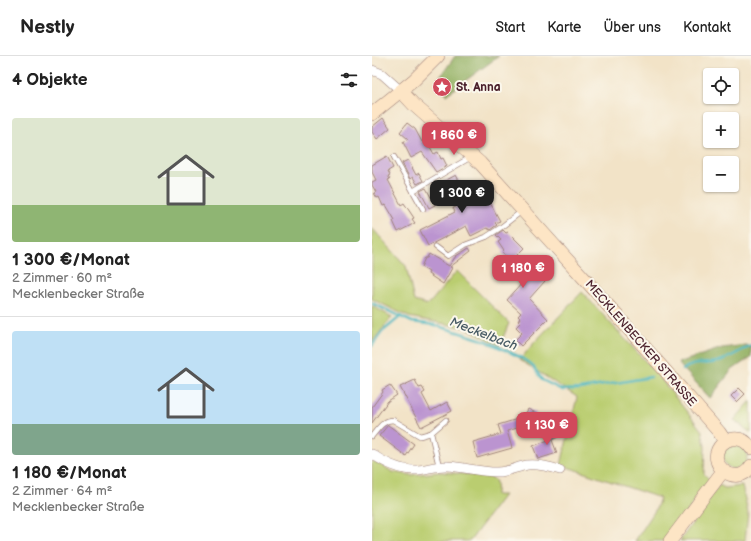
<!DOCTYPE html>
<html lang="de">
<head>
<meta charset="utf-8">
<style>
  body { margin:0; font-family:"Balsamiq Sans",sans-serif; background:#f2f2f2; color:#222; height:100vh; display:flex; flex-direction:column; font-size:15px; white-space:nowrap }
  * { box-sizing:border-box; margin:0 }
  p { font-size:13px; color:#767676 }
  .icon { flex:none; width:22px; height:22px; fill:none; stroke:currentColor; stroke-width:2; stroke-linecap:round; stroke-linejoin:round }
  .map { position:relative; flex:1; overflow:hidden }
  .panel { display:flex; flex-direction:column; background:#fff; width:372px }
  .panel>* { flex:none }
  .buttons { position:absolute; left:331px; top:12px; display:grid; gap:8px }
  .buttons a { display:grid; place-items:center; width:36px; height:36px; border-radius:4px; background:#fff; box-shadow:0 1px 3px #0004; font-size:20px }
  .price { position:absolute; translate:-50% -34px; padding:0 9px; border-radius:8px; background:#d1495b; color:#fff; font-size:13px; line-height:26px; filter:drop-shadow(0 1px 2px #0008) }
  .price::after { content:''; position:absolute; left:50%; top:24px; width:12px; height:9px; margin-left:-6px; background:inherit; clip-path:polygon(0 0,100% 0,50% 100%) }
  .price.current { background:#222; color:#fff }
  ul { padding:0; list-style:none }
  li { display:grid; align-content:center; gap:8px; height:212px; padding:0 12px }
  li+li { border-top:1px solid #e0e0e0 }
  li span { display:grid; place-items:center; height:124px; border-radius:4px; color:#555 }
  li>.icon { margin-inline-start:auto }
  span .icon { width:72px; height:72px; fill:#fffc; stroke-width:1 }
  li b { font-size:17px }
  h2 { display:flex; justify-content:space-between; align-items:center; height:48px; padding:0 12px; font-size:17px }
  header { display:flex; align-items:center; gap:24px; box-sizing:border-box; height:56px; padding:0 20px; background:#fff; border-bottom:1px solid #e0e0e0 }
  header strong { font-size:19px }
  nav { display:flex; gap:22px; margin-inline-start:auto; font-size:14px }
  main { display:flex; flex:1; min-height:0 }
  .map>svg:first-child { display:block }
  .green { fill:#bacd70; stroke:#82764e }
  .forest { fill:#93b062; stroke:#6e6846 }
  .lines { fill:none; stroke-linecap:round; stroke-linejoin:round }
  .stream { stroke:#44b4bd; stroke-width:2.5 }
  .building { fill:#bb94d0 }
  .lane-casing { stroke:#9e8179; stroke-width:6 }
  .street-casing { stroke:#9e8179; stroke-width:10 }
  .secondary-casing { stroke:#9e8179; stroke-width:14 }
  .lane { stroke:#fff; stroke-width:4.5 }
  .street { stroke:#fff; stroke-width:9 }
  .secondary { stroke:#fde5c5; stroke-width:13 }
  .labels { text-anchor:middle; stroke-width:4; stroke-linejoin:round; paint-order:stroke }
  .poi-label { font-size:12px; font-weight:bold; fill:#4a1f2b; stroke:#fbf7ec; text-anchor:start }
  .street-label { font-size:12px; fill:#4a1f2b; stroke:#fbf7ec }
  .water-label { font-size:13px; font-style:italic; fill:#485b65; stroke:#fbf7ec }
</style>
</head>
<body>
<header>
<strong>Nestly</strong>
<nav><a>Start</a><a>Karte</a><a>Über uns</a><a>Kontakt</a></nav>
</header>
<main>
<section class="panel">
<h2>4 Objekte<svg class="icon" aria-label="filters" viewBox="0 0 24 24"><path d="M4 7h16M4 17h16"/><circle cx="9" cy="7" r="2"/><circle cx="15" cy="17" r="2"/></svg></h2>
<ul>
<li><span style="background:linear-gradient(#dfe7d0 70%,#8fb573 0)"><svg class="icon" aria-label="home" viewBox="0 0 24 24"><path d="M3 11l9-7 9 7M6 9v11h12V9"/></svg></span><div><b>1 300 €/Monat</b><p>2 Zimmer · 60 m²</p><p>Mecklenbecker Straße</p></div></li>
<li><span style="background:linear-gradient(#bfe0f5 75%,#7fa58c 0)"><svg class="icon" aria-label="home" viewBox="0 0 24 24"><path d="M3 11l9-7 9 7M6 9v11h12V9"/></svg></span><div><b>1 180 €/Monat</b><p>2 Zimmer · 64 m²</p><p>Mecklenbecker Straße</p></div></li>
</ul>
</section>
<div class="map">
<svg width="379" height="485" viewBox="0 0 379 485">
  <rect width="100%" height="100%" fill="#fbf7ec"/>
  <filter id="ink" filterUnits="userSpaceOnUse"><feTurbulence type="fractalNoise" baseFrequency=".025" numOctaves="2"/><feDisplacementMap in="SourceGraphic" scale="8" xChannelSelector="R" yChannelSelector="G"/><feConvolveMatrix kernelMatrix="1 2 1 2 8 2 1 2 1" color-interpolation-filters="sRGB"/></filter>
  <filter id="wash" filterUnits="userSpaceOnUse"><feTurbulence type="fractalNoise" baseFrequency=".012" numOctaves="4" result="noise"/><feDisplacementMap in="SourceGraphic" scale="16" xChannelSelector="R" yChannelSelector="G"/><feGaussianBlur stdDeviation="0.9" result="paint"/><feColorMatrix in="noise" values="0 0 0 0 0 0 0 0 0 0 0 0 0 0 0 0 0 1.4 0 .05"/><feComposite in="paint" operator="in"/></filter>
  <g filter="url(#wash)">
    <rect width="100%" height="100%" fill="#f2e3c7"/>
    <!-- green -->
    <g class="green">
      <polygon points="0,172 34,210 42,245 56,249 85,215 137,267 128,289 95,272 37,261 0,243"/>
      <polygon points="210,236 285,318 330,375 333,390 332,418 338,424 294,485 263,485 284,453 288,442 189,409 205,341 148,304 160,289"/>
      <polygon points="0,250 20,261 0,286"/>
      <polygon points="379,345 379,377 362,364"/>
      <circle cx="363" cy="401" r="12"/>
      <path d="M 0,404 L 21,416 L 39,419 L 68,416 L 116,420 C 127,424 124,428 124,439 L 132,439 L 98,485 L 0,485 Z"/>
      <polygon points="347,429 353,432 370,430 376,456 373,485 308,485"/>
    </g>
    <!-- forest -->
    <g class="forest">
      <polygon points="83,0 127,0 74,39 66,24"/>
      <polygon points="374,289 379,290 379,301 360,314 338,342 306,307 350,292"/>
    </g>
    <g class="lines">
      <!-- stream -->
      <g class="stream">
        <polyline points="0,247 40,266 63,269 114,285 148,301 160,309 170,324 190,334 208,333 279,321"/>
        <polyline points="0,290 10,276 28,261"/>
        <path d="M 311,314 C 321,305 332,309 345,306 C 357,303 368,295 379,289"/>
      </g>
    </g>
    <g id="blocks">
      <!-- building -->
      <g class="building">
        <polygon points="11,62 18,72 5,83 0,76 0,71"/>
        <polygon points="35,67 43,73 50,86 54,84 62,98 66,96 69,103 71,102 75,110 64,116 50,96 39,102 31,86 36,83 28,76"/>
        <polygon points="15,100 21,112 16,115 18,119 16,120 18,123 16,124 29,149 32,147 42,162 40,163 43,167 26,176 21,165 23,164 14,149 11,150 7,141 5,142 2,137 4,136 0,129 0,126 4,124 0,116 0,109"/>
        <polygon points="36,104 44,119 47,117 51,125 45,128 41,121 38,123 30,107"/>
        <polygon points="84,119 89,128 91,127 101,146 114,139 128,165 123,167 125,169 118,174 115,172 99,180 94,170 56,190 48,174 83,156 81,152 84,151 77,139 76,140 69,127"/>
        <polygon points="54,132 63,149 57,152 48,135"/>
        <polygon points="131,174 134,177 136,176 152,192 145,199 173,225 157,243 176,263 149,290 143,284 150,277 144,271 148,267 146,265 148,262 146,260 149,257 135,244 151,226 138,214 143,208 130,197 132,195 126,186 129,184 124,179"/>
        <polygon points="97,192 99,195 78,211 80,212 71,228 56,218 57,216 49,211 53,202 55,202 57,198 77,210 84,200"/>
        <polygon points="43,324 47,332 50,331 53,336 50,338 59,355 75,346 80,355 49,371 28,331"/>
        <polygon points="18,329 25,339 16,345 0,367 0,351 11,336 10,334"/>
        <polygon points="367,332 373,338 365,346 359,340"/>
        <polygon points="156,353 164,357 159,368 135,375 140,392 105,402 101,386 129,378 126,369 152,361"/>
        <polygon points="16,369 42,388 34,400 7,380"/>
        <polygon points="182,371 186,381 180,384 185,397 166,403 161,390 179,383 175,373"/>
      </g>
    </g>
  </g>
  <g filter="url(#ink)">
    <use href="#blocks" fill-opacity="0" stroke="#9e8179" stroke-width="1"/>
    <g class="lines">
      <!-- lane casing -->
      <g class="lane-casing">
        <g id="lane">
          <polyline points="22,101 41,135"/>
          <polyline points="51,153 41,135 99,101"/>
          <polyline points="64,191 76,200 93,189 114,181 128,172 150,155"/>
          <polyline points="59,377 67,410"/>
          <path d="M 0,380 C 6,373 11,364 21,364 L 48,380 L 59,377 L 74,364"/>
        </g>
      </g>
      <!-- street casing -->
      <g class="street-casing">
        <g id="street">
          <polyline points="0,14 10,18 29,35"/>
          <path d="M 0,398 C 13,407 29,415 46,414 C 56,413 65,409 76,410 C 92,411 108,416 125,416 C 136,416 145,411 155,409 C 165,408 178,411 188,414"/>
        </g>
      </g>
      <!-- secondary casing -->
      <g class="secondary-casing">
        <g id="secondary">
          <polyline points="29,35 42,49 108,107 218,229 347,376 353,385"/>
          <polyline points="0,58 42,24 66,0"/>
          <path d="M 379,392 C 375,386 369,382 361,383 C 357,383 353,385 350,388 C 331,407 365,434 379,410"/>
          <polyline points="298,485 351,415"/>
        </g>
      </g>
      <!-- lane -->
      <use href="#lane" class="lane"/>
      <!-- street -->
      <use href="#street" class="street"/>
      <!-- secondary -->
      <use href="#secondary" class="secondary"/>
    </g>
  </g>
  <!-- icons -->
  <defs>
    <g id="sight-disc" transform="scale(1)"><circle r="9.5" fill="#d1495b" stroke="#fbf7ec"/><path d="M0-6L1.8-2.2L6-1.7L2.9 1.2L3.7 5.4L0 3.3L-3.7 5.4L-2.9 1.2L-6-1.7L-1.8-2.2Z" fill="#fff"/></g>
  </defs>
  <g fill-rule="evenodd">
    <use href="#sight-disc" x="70" y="31"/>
  </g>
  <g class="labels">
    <!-- poi labels -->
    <g class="poi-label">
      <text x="84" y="35">St. Anna</text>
    </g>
    <!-- street labels -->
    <g class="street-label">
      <text transform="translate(269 287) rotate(49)" y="4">MECKLENBECKER STRASSE</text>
    </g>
    <!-- water labels -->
    <g class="water-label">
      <text transform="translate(112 277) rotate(21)" y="5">Meckelbach</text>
    </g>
  </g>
</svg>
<div class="buttons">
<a><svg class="icon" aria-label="locate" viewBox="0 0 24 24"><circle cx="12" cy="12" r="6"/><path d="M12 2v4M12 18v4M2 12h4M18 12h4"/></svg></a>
<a>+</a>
<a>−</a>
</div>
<b class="price" style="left:82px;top:100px">1 860 €</b>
<b class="price current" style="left:90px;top:158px">1 300 €</b>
<b class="price" style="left:151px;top:233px">1 180 €</b>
<b class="price" style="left:175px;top:390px">1 130 €</b>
</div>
</main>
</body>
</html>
